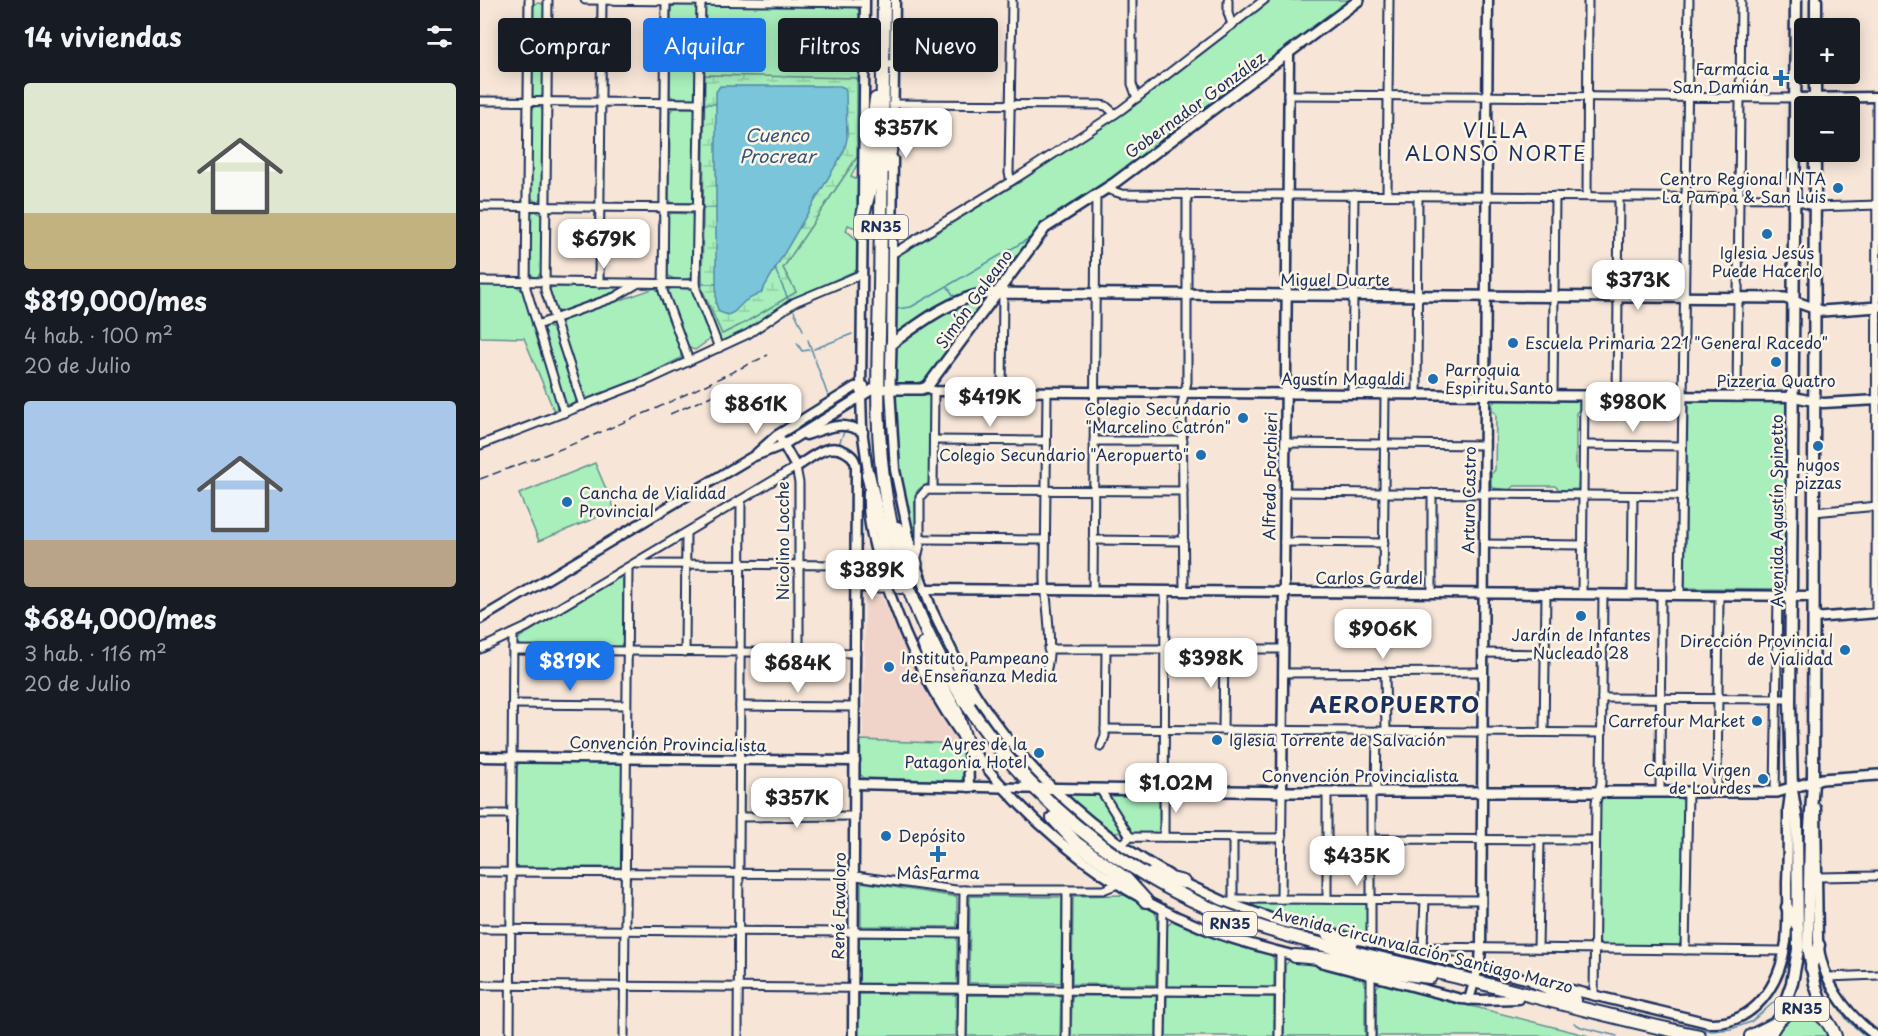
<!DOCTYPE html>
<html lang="es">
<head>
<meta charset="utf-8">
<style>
  body { margin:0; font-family:"Playpen Sans",sans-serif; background:#20242c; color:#f1f3f6; height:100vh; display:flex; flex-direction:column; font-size:22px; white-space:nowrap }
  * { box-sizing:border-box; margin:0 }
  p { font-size:20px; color:#9ea1a6 }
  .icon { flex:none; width:33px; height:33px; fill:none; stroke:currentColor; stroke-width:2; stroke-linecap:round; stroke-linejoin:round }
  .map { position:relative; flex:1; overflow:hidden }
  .details { display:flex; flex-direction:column; background:#171b24; width:480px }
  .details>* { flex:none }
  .banner { position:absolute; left:18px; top:18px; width:570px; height:54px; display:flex; gap:12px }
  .fabs { position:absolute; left:1314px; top:18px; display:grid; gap:12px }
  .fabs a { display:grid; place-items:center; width:66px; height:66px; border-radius:6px; background:#171b24; box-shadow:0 3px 15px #0003; font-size:30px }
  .price { position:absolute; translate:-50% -51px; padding:0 14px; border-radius:12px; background:#fff; color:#222; font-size:20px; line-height:39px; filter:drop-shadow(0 2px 3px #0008) }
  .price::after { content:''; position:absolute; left:50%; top:36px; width:18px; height:14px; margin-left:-9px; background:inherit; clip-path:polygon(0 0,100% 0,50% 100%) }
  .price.active { background:#1a73e8; color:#fff }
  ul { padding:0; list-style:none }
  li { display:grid; align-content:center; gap:12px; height:318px; padding:0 24px }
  li span { display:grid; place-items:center; height:186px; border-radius:6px; color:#555 }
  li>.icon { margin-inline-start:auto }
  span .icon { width:108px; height:108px; fill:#fffc; stroke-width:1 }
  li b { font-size:26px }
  h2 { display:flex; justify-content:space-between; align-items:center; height:72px; padding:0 24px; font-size:26px }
  .pill { padding:0 21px; border-radius:6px; background:#171b24; box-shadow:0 3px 15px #0003; font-size:21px; line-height:54px }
  .pill.active { background:#1a73e8; color:#fff }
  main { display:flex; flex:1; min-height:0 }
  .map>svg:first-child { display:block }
  .built { fill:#f1d4c9 }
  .green { fill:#a8efbc; stroke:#628f8d; stroke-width:1.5; fill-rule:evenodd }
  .wetland { fill:url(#wetland-marsh); stroke:#628f8d; stroke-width:1.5 }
  .water { fill:#7ac5d9; stroke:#5489a8; stroke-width:1.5 }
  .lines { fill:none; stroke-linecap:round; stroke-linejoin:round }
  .stream { stroke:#5489a8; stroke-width:1.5 }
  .minor-casing { stroke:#1b2f5e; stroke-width:11 }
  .tertiary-casing { stroke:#1b2f5e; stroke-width:13 }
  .secondary-casing { stroke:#1b2f5e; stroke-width:14 }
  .primary-casing { stroke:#1b2f5e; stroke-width:15 }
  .trunk-casing { stroke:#1b2f5e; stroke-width:16 }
  .minor { stroke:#fcf5e5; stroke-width:7 }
  .tertiary { stroke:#fcf5e5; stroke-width:8 }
  .secondary { stroke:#fcf5e5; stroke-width:9 }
  .primary { stroke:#fcf5e5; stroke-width:10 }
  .trunk { stroke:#fcf5e5; stroke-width:12 }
  .rail { stroke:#1b2f5e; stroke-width:1.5; stroke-dasharray:9 4.5; stroke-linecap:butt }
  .poi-dot { fill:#1f6fb2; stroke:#fcf5e5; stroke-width:2 }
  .labels { text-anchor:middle; stroke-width:5; stroke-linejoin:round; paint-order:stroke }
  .shield { fill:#fcf5e5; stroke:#5e6a86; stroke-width:1.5 }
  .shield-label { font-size:15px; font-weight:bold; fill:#1b2f5e }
  .poi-label { font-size:16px; fill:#1b2f5e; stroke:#fcf5e5; text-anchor:end }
  .street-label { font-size:16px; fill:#1b2f5e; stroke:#fcf5e5 }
  .water-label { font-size:18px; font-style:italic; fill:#33547d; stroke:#fcf5e5 }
  .quarter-label { font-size:20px; letter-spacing:1.5px; fill:#1b2f5e; stroke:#fcf5e5 }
  .district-label { font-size:22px; font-weight:bold; letter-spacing:1.5px; fill:#1b2f5e; stroke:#fcf5e5 }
</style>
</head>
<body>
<main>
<section class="details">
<h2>14 viviendas<svg class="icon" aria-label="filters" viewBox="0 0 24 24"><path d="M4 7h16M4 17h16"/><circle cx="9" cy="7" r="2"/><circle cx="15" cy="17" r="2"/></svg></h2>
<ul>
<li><span style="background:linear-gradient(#dfe7d0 70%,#c2b280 0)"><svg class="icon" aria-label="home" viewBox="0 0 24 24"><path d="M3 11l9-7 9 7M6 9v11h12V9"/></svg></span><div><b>$819,000/mes</b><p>4 hab. · 100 m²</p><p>20 de Julio</p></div></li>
<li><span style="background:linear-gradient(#a9c7e8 75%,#b9a48a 0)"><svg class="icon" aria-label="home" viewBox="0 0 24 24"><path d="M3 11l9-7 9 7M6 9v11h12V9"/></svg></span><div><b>$684,000/mes</b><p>3 hab. · 116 m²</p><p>20 de Julio</p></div></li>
</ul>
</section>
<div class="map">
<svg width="1398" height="1036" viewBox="0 0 1398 1036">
  <defs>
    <pattern id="wetland-marsh" width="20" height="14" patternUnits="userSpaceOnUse" patternTransform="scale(1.5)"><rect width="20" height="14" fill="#a8efbc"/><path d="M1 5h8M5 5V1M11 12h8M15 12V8" fill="none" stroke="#90cda4"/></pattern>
  </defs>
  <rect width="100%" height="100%" fill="#f7e6d8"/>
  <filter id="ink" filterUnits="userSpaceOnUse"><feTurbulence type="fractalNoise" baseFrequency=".0167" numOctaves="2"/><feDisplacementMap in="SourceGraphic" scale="12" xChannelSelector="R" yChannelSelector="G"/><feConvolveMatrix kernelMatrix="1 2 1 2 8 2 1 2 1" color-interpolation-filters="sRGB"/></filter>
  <g filter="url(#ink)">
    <!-- built -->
    <polygon class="built" points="385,596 402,596 420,639 442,683 459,714 479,744 383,740"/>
    <!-- green -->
    <g class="green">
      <polygon points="792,0 872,0 638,176 571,219 516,288 508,289 415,335 417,256 538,183 649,110"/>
      <polygon points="59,3 63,4 65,9 64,91 62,96 58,98 53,96 51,92 52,8 55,4"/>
      <polygon points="195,4 215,5 219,9 217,95 214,99 193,98 190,95 191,8"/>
      <path d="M 228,5 L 375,7 L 381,12 L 379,161 L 371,176 L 375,179 L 379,177 L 378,229 L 368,225 L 366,231 C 381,239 381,255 377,270 L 309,301 L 268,329 L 243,342 L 239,341 L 218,290 L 221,283 L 219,279 L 220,213 L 222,211 L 222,206 L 220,203 L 221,108 L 224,106 L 221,99 L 223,7 ZM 377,157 L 303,268 L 316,292 L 266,322 L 242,334 Z"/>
      <polygon points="58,106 64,111 63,195 61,199 57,202 53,200 50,196 51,112 54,107"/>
      <polygon points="193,108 213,108 217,112 213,203 192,203 189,199 190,112"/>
      <polygon points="56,211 62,216 62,272 56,278 49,273 50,216 51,212"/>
      <path d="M 192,213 L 214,214 L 214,276 C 208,281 192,281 188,275 L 188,216 Z"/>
      <polygon points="0,285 36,286 43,291 78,404 76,410 74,411 44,338 0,337"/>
      <polygon points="74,287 134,287 136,290 134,292 79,312 74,309 69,292 70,288"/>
      <polygon points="175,288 178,291 201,351 201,358 159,379 109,399 104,398 80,325 81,321"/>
      <polygon points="192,288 213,289 232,338 215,350 209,348 188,294 189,290"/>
      <path d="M 507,296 L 508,298 L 450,377 C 440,384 425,387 415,382 L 415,346 C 444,325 472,307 507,296 Z"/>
      <polygon points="67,326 73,329 96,397 96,401 91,405 87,404 84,401 63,333 63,328"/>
      <path d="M 418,395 L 445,395 L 449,396 L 451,400 L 450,482 C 446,486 441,486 438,490 C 432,498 436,517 437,527 L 434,530 L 431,530 L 420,479 L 414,398 Z"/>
      <polygon points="1017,399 1095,400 1099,401 1100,409 1096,413 1096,468 1100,472 1098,489 1080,490 1075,486 1034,486 1030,490 1013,488 1011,486 1011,474 1015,470 1016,414 1012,410 1012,404"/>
      <polygon points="1208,401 1308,402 1305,589 1205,588"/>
      <polygon points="115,463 135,510 59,541 39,494"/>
      <polygon points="139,577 143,579 143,642 140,647 42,646 39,644 38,640 40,637"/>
      <polygon points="381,740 479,744 482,742 484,748 484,778 480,781 384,778 380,774"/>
      <polygon points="40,762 142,764 141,867 37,867 36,864 37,766"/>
      <polygon points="592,794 618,795 640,826 640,832 633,834 589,798"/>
      <polygon points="632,794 679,795 680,833 653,833 630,799 630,795"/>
      <polygon points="1124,797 1198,797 1203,800 1201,941 1199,946 1122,945 1117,941 1119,803 1120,800"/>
      <polygon points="381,882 477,897 477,927 381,926"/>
      <polygon points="646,895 674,911 677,917 676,985 592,984 593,896"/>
      <polygon points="490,896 582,897 581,983 489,983"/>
      <polygon points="776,903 884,903 887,906 887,933 884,937 808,920 774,908 773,905"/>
      <polygon points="693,921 751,944 792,955 794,961 794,989 687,986 687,926"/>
      <polygon points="379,937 477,937 477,984 379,983"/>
      <polygon points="811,959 882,978 885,985 885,1036 804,1036 805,965"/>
      <polygon points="900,983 1109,1036 896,1036 896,988"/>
      <polygon points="379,994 476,995 476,1036 378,1036"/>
      <polygon points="487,995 581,996 580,1036 487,1036"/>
      <polygon points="592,996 676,996 676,1036 591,1036"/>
      <polygon points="687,996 794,997 794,1036 686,1036"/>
      <path d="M 1317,1014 C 1337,1014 1339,1020 1350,1036 L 1294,1036 L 1300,1026 Z"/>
    </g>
    <!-- wetland -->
    <polygon class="wetland" points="225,75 377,78 377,157 303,268 316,292 266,322 242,334 222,289"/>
    <!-- water -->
    <polygon class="water" points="240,86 360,86 365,88 366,93 367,139 364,151 281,293 265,301 254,312 248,315 239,312 236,304 236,92"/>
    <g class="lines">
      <!-- stream -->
      <g class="stream">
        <polyline points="223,104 236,104"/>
        <polyline points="221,208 236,208"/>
        <polyline points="295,269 308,299"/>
        <polyline points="220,284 236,284"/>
        <polyline points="468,287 475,298"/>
        <polyline points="417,309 431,307 555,235"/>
        <polyline points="314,311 323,330"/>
        <polyline points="328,340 348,396"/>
        <polyline points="317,343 322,351 329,350"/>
        <polyline points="334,349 372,334"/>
        <polyline points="359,444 364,432"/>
        <polyline points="1315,998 1331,998"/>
        <polyline points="1346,998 1353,1000 1368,1021 1385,1036"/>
        <polyline points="1187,1022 1232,1031 1251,1029 1271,1022 1294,1002 1300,998"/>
        <polyline points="1094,1023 1101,1027 1137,1036"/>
      </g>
      <!-- minor casing -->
      <g class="minor-casing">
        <g id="minor">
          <polyline points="49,0 46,288 84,413"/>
          <polyline points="68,0 65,290 103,406"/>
          <polyline points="105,0 385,3"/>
          <polyline points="186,0 183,291 209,361"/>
          <polyline points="652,0 652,84 657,98"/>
          <polyline points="748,0 748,13 752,25"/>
          <polyline points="221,1 216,289 239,348"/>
          <polyline points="808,95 1315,98"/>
          <polyline points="0,101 219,103"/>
          <polyline points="413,104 620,105 626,106 635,114"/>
          <polyline points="531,181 529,173 532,0"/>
          <polyline points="626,189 642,194 1308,198 1335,207 1398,205"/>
          <polyline points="907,195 909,0"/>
          <polyline points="1107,196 1108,0"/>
          <polyline points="0,206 218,208"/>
          <polyline points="412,254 538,177 641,110 784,0"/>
          <polyline points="0,281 216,284"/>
          <polyline points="119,283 122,0"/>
          <polyline points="57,325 135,297 157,284"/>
          <polyline points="522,392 523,290"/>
          <polyline points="872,394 874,195"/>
          <polyline points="937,394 938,196"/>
          <polyline points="1073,396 1075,196"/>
          <polyline points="1137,396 1139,197"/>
          <polyline points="1257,397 1261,0"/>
          <polyline points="454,440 566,441"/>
          <polyline points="614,441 703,441"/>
          <polyline points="805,443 1005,445"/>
          <polyline points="0,445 166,381 268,334 315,302 382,274"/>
          <polyline points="1104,445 1202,446"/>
          <polyline points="453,489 454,391"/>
          <polyline points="805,492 1202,496"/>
          <polyline points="1334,512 1398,506"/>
          <polyline points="440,539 565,540"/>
          <polyline points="613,540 704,541"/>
          <polyline points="804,542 904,543"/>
          <polyline points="1004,544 1103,545"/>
          <polyline points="436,563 440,545 440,497 446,490 703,491"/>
          <polyline points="157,564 376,565"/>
          <polyline points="376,588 408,588"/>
          <polyline points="613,591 616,195"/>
          <polyline points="704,591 702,404 707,382 707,194"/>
          <polyline points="903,593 905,394"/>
          <polyline points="952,593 952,493"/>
          <polyline points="1102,594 1104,396"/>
          <polyline points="1152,595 1153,496"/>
          <polyline points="1200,595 1209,0"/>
          <polyline points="1396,614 1397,97"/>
          <polyline points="0,649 47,627 316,467 319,483 319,652"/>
          <polyline points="568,649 803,649"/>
          <polyline points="33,650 376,653"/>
          <polyline points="205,652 206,533"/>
          <polyline points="1003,653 1065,654"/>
          <path d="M 566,672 C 574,643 566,609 565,579 L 567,392"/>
          <polyline points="905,672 906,731"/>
          <polyline points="803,673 1003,672"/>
          <polyline points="1122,698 1310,699"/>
          <polyline points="33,704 146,705"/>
          <polyline points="260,706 375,707"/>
          <polyline points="625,729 1122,733"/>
          <polyline points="743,730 744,649"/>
          <polyline points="1064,732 1066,594"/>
          <polyline points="621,747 625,736 626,649"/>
          <polyline points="620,789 650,837"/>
          <polyline points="847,792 847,899"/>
          <polyline points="896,792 897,731"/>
          <polyline points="1180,792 1181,595"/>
          <polyline points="1237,792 1239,596"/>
          <polyline points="1295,792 1298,596"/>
          <polyline points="0,814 32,814"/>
          <polyline points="260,817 375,816"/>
          <polyline points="684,837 685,591"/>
          <polyline points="891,839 1115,840"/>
          <polyline points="641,845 650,837 802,838"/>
          <polyline points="0,872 362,874 476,890 623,890 638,884"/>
          <polyline points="1337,877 1398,876"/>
          <polyline points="753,899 1001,900"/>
          <polyline points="801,899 802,791"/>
          <polyline points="753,901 753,838"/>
          <polyline points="0,929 483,933"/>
          <polyline points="891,943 891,792"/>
          <polyline points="943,947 945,900"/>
          <polyline points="1058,948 1060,840"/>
          <polyline points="925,950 933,947 1304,951"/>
          <polyline points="1205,950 1208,792"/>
          <polyline points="1348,977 1398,975"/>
          <polyline points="0,985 800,992"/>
          <polyline points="1114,996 1116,802 1121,783 1123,595"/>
          <polyline points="30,1036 33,635"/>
          <polyline points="144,1036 148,568"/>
          <polyline points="258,1036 261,500"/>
          <polyline points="482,1036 484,890"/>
          <polyline points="586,1036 587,890"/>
          <polyline points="681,1036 683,910"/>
          <polyline points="799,1036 800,952"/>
          <polyline points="891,1036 891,976"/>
        </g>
      </g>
      <!-- tertiary casing -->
      <g class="tertiary-casing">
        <g id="tertiary">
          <polyline points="385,0 381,394 382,429 389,479"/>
          <polyline points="384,64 408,64"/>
          <polyline points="1315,98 1398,97"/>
          <polyline points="413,141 415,0"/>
          <polyline points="411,344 413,159"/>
          <polyline points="447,387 453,391 1314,397 1343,403 1398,400"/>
          <polyline points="410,389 415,470 431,546"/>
          <path d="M 298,435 L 316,467 C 331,458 347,442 364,451 C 371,455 374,457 376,465 L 373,1036"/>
          <path d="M 326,435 C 348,428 360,420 383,432"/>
          <polyline points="277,453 296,436 375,387 384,386"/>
          <path d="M 388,492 C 386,533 402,572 416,610 C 468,753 583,871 723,928 C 754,941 786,948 819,957"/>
          <polyline points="434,559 452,610 479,665"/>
          <polyline points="444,589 1333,596"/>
          <polyline points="1333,618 1398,613"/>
          <polyline points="0,619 272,457 303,445 393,389"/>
          <path d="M 488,682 C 537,763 607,828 689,875"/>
          <polyline points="488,745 489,787"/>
          <polyline points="0,757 375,761"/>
          <polyline points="375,784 543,788"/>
          <polyline points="802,791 809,54"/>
          <path d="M 1336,808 L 1338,940 C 1341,980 1365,1013 1396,1036"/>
          <polyline points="700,881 743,901 802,922 1059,982"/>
          <polyline points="840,962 981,999 1000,1000 1038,999"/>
          <path d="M 1075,986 L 1229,1023 C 1275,1025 1300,984 1306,942 C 1308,922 1307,902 1307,882 C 1308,858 1308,833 1308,809 L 1310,794"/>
          <polyline points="989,1000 1000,961 1001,947 1008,0"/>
        </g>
      </g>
      <!-- secondary casing -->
      <g class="secondary-casing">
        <g id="secondary">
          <polyline points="406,389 441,389 447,387 565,228 633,184 879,0"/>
          <path d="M 410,389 L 411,344 C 440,323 470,299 507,293 L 1305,298 L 1342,311 L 1398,307"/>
          <polyline points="543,788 808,792 1297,792 1342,779 1398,775"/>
        </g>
      </g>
      <!-- primary casing -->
      <g class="primary-casing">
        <g id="primary">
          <polyline points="1336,28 1336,0"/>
          <polyline points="1335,106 1335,74"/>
          <polyline points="1335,152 1333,782 1330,828 1328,947 1335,984 1347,1021"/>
          <polyline points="1307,907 1318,928"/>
          <polyline points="1331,968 1339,945"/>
          <polyline points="1300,1018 1312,983 1318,950 1317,821 1312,790 1310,704 1316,0"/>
        </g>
      </g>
      <!-- trunk casing -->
      <g class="trunk-casing">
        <g id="trunk">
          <path d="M 404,0 C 403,96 401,192 400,288 C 399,358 394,428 406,498 C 436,685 569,844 744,914 C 815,942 895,956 969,975 C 1052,995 1135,1019 1219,1036"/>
          <polyline points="407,167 413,136"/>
          <polyline points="383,215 391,185 392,131 396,99"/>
          <polyline points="388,474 406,554 421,587"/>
          <polyline points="417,528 436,564"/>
          <polyline points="444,644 454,672 477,714 486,742"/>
          <polyline points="477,661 490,699"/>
          <polyline points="573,818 596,843 646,879 666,901"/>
          <polyline points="672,874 703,882"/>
          <polyline points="847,933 871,945"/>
          <polyline points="815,956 854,959 909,972 950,977"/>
          <polyline points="1054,981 1095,1000"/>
          <polyline points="1271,1036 1295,1024"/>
          <path d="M 1289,1036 C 1304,1000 1341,999 1355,1036"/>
        </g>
      </g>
      <!-- minor -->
      <use href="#minor" class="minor"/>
      <!-- tertiary -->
      <use href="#tertiary" class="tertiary"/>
      <!-- secondary -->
      <use href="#secondary" class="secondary"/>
      <!-- primary -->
      <use href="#primary" class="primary"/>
      <!-- trunk -->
      <use href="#trunk" class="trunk"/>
      <!-- rail -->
      <g class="rail">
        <polyline points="190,414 245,390"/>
        <polyline points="0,479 86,447 177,408 288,355"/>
      </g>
    </g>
  </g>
  <!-- markers -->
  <g class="poi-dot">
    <path d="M1298 69h6v6h6v6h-6v6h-6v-6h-6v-6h6z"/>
    <circle cx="1358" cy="188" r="6"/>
    <circle cx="1287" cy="234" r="6"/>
    <circle cx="1033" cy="343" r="6"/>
    <circle cx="1296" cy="362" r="6"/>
    <circle cx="953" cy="379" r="6"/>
    <circle cx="763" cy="418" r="6"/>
    <circle cx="1338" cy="446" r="6"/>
    <circle cx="721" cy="455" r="6"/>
    <circle cx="87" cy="502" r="6"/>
    <circle cx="1101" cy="616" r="6"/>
    <circle cx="1365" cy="650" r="6"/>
    <circle cx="409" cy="667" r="6"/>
    <circle cx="1277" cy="721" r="6"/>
    <circle cx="737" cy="740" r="6"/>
    <circle cx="559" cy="753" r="6"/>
    <circle cx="1283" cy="779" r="6"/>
    <circle cx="406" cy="836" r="6"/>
    <path d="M455 845h6v6h6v6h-6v6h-6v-6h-6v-6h6z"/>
  </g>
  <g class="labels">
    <!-- shield labels -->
    <g class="shield">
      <rect x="374" y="215" width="54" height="24" rx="4.5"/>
      <rect x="723" y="912" width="54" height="24" rx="4.5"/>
      <rect x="1295" y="997" width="54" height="24" rx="4.5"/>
    </g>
    <g class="shield-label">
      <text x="401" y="232">RN35</text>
      <text x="750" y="929">RN35</text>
      <text x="1322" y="1014">RN35</text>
    </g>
    <!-- poi labels -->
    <g class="poi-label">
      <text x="1289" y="75">Farmacia<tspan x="1289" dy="18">San Damián</tspan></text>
      <text x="1346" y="185">Centro Regional INTA<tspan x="1346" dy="18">La Pampa &amp; San Luis</tspan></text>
      <text x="1287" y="259" text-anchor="middle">Iglesia Jesús<tspan x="1287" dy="18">Puede Hacerlo</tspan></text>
      <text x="1045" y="349" text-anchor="start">Escuela Primaria 221 "General Racedo"</text>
      <text x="965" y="376" text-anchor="start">Parroquia<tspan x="965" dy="18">Espiritu Santo</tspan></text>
      <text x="1296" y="387" text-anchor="middle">Pizzeria Quatro</text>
      <text x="751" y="415">Colegio Secundario<tspan x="751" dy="18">"Marcelino Catrón"</tspan></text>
      <text x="709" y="461">Colegio Secundario "Aeropuerto"</text>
      <text x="1338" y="471" text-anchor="middle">hugos<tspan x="1338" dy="18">pizzas</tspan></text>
      <text x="99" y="499" text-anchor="start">Cancha de Vialidad<tspan x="99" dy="18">Provincial</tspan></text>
      <text x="1101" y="641" text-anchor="middle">Jardín de Infantes<tspan x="1101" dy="18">Nucleado 28</tspan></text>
      <text x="1353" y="647">Dirección Provincial<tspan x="1353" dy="18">de Vialidad</tspan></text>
      <text x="421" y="664" text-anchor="start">Instituto Pampeano<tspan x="421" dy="18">de Enseñanza Media</tspan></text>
      <text x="1265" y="727">Carrefour Market</text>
      <text x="749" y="746" text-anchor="start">Iglesia Torrente de Salvación</text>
      <text x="547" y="750">Ayres de la<tspan x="547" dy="18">Patagonia Hotel</tspan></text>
      <text x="1271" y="776">Capilla Virgen<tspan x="1271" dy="18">de Lourdes</tspan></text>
      <text x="418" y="842" text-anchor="start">Depósito</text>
      <text x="458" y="879" text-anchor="middle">MâsFarma</text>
    </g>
    <!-- street labels -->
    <g class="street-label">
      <text transform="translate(715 105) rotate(-36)" y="6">Gobernador González</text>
      <text x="855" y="286">Miguel Duarte</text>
      <text transform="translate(494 299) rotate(-54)" y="6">Simón Galeano</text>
      <text x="863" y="385">Agustín Magaldi</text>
      <text transform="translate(790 476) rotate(-89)" y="6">Alfredo Forchieri</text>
      <text transform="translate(989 500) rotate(-89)" y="6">Arturo Castro</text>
      <text transform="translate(1297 511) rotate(-90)" y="6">Avenida Agustín Spinetto</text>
      <text transform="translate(303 541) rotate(-90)" y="6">Nicolino Locche</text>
      <text x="889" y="584">Carlos Gardel</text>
      <text transform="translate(188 744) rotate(1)" y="6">Convención Provincialista</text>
      <text x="880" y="782">Convención Provincialista</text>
      <text transform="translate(359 906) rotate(-89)" y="6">René Favaloro</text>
      <text transform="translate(943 950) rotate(14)" y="6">Avenida Circunvalación Santiago Marzo</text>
    </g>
    <!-- water labels -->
    <g class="water-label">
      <text x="297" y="142">Cuenco<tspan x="297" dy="21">Procrear</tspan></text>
    </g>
    <!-- quarter labels -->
    <g class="quarter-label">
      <text x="1016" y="138">VILLA<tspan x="1016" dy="23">ALONSO NORTE</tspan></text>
    </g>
    <!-- district labels -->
    <g class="district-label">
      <text x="915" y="713">AEROPUERTO</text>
    </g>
  </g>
</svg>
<div class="fabs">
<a>+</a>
<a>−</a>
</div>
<b class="price" style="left:426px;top:159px">$357K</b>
<b class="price" style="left:124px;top:270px">$679K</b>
<b class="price" style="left:1158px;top:311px">$373K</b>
<b class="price" style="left:510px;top:428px">$419K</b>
<b class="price" style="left:1153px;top:433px">$980K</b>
<b class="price" style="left:276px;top:435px">$861K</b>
<b class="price" style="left:392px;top:601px">$389K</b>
<b class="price" style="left:903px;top:660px">$906K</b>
<b class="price" style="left:731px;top:689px">$398K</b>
<b class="price active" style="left:90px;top:692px">$819K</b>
<b class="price" style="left:318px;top:694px">$684K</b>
<b class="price" style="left:696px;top:814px">$1.02M</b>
<b class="price" style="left:317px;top:829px">$357K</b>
<b class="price" style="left:877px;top:887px">$435K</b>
<div class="banner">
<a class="pill">Comprar</a>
<a class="pill active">Alquilar</a>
<a class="pill">Filtros</a>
<a class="pill">Nuevo</a>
</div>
</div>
</main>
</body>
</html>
